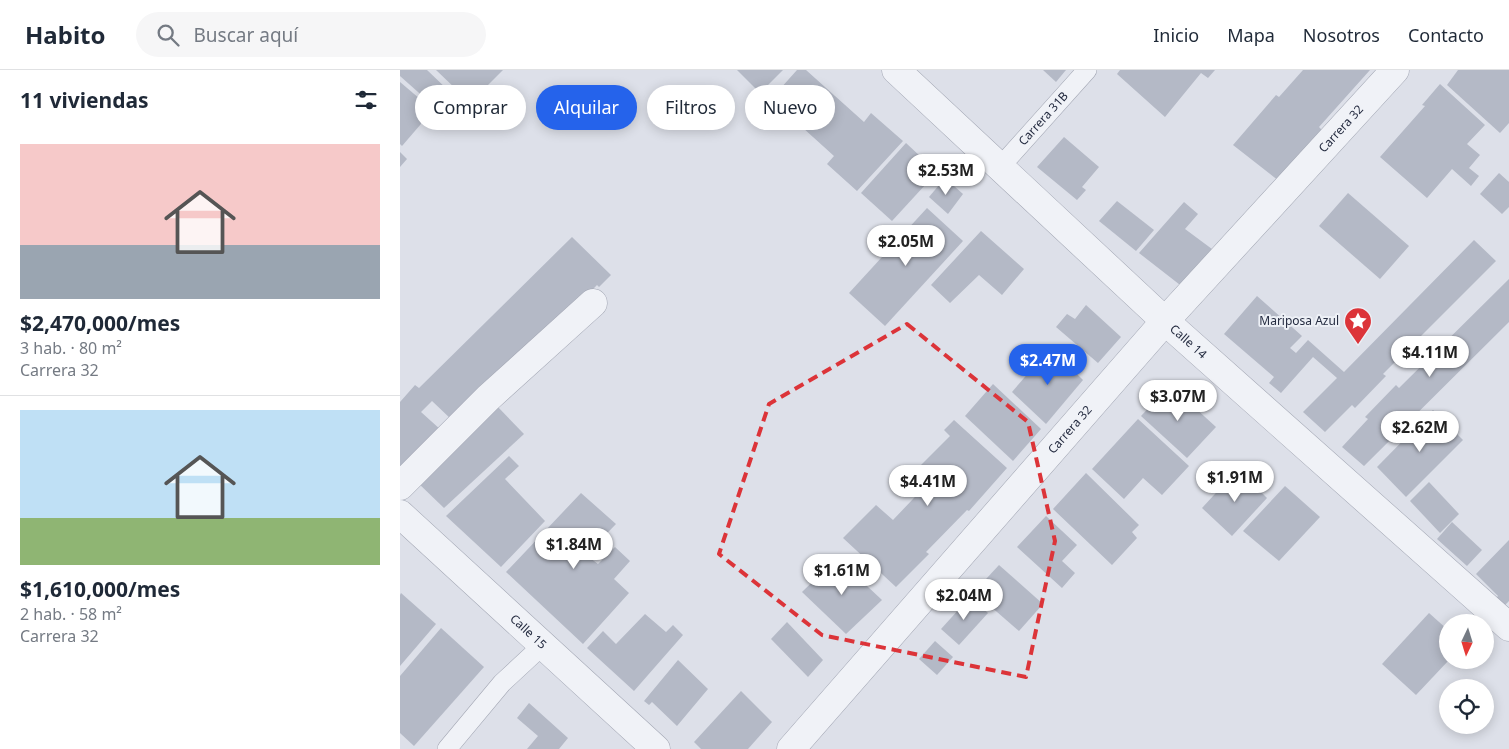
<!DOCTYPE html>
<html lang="es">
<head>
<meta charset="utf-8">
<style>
  body { margin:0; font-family:"Noto Sans",sans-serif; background:#f6f6f7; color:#1f2937; height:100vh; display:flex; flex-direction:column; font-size:19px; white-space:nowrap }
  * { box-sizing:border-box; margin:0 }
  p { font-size:16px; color:#747a83 }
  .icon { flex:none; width:28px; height:28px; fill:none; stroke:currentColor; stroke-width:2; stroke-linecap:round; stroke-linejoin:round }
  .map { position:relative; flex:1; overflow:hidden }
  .sheet { display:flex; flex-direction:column; background:#fff; width:400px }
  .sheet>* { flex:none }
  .banner { position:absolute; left:15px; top:15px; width:475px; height:45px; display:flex; gap:10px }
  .needle { width:32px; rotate:184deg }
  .buttons { position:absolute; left:1039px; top:544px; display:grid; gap:10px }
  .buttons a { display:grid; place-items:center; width:55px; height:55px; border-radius:50%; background:#fff; box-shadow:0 2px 12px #0003; font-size:25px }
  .price { position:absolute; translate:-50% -42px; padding:0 11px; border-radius:18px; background:#fff; color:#222; font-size:16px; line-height:32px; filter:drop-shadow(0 1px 2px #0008) }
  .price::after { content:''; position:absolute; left:50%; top:30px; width:15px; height:11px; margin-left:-8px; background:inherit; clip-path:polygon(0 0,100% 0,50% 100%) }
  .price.active { background:#2563eb; color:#fff }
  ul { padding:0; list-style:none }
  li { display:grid; align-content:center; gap:10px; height:265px; padding:0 20px }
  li+li { border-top:1px solid #e0e1e3 }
  li span { display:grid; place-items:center; height:155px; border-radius:0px; color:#555 }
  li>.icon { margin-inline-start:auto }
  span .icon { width:90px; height:90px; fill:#fffc; stroke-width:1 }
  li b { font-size:21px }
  h2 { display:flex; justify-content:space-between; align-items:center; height:60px; padding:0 20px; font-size:21px }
  .pill { padding:0 18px; border-radius:22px; background:#fff; box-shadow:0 2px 12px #0003; font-size:18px; line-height:45px }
  .pill.active { background:#2563eb; color:#fff }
  header { display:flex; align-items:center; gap:30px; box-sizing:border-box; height:70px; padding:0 25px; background:#fff; border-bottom:1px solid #e0e1e3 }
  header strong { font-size:24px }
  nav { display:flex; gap:28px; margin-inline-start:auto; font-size:18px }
  .search { width:350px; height:45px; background:#f6f6f7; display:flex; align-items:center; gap:12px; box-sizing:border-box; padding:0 18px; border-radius:28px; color:#747a83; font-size:19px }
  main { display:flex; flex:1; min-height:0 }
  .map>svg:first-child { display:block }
  .building { fill:#b4b9c6 }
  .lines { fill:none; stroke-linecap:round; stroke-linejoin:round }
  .service-casing { stroke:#a2a6b3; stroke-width:20 }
  .minor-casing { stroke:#a2a6b3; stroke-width:29 }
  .service { stroke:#f0f2f7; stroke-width:19 }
  .minor { stroke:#f0f2f7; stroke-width:28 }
  .marked { fill:none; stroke:#dc3439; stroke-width:4; stroke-dasharray:10 6; stroke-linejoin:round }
  .labels { text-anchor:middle; stroke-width:4; stroke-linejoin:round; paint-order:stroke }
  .street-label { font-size:12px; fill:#252c41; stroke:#edf0f6 }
  .poi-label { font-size:12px; fill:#252c41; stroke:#edf0f6; text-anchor:end }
</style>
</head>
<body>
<header>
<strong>Habito</strong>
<div class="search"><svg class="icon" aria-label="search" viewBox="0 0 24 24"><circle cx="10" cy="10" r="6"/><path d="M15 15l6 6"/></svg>Buscar aquí</div>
<nav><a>Inicio</a><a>Mapa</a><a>Nosotros</a><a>Contacto</a></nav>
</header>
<main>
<section class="sheet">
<h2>11 viviendas<svg class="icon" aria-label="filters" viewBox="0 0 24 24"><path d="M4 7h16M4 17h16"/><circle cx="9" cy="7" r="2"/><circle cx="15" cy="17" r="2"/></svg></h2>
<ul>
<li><span style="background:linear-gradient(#f6c9c9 65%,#9aa5b1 0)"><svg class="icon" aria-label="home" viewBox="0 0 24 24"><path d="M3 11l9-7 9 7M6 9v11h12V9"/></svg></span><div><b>$2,470,000/mes</b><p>3 hab. · 80 m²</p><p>Carrera 32</p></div></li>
<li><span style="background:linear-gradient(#bfe0f5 70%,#8fb573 0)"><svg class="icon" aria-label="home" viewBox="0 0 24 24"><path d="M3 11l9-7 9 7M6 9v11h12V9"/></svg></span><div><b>$1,610,000/mes</b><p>2 hab. · 58 m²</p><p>Carrera 32</p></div></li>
</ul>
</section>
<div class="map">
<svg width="1109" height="679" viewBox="0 0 1109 679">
  <rect width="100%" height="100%" fill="#dde0e9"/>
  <!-- building -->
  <g class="building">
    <polygon points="0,0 27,0 49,21 47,23 51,27 57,20 36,0 103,0 79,24 89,33 69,55 60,47 54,54 0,6"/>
    <polygon points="337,0 383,0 360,23"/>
    <polygon points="397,0 406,0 464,52 471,43 503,71 457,121 427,94 434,86 371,29"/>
    <polygon points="643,0 666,0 656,12"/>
    <polygon points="720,0 815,0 808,8 801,3 765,47 717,4"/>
    <polygon points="903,0 970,0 919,57 922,60 879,111 833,75 876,25 879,27"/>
    <polygon points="1058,0 1109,0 1109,53 1100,63 1047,15"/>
    <polygon points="0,12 33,40 2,76 0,74"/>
    <polygon points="1040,14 1085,55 1067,74 1080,85 1069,98 1079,106 1071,116 1052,99 1027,128 980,87 1025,36 1022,35"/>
    <polygon points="664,67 699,97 682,117 686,120 677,130 637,97"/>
    <polygon points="506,73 537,102 492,151 461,123"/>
    <polygon points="0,82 7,89 0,97"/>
    <polygon points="1099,103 1109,112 1109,137 1102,144 1080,124"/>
    <polygon points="545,108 563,124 548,144 529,127"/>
    <polygon points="948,123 1009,176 980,209 919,156"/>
    <polygon points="717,131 754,160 736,181 699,151"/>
    <polygon points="784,132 798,144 785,159 816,182 784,218 739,183"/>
    <polygon points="527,138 563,171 485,256 449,223"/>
    <polygon points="581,161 624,199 602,225 579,205 550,233 531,215"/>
    <polygon points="172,167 211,205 199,217 197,215 159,254 52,350 32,331 21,342 41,360 0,403 0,332 15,315 19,318"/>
    <polygon points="1074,170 1096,191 983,304 986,306 955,338 952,335 925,362 903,342 937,308 913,287 881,323 869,313 874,307 824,264 857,226 902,266 890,278 896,283 908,270 944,302"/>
    <polygon points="1109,209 1109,252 964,396 942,377 968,349 965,347 996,315 999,318"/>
    <polygon points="686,235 721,267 698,293 656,257 667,244 675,249"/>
    <polygon points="650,278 683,310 646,354 612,322"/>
    <polygon points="593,314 641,359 613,391 565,346"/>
    <polygon points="770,315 816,357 787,388 741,346"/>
    <polygon points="96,335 124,364 44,438 16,411"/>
    <polygon points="1033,340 1063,370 1006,427 977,397"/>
    <polygon points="738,349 789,396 762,425 743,408 724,429 692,399"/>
    <polygon points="554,350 607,398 569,441 567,440 526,482 529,484 496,517 443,468 476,435 493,450 533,408 520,396 550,366 544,360"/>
    <polygon points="109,386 119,396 105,409 145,451 101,497 46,446"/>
    <polygon points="838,399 867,428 832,466 802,438"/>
    <polygon points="686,403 739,455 732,462 737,468 712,495 653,439"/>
    <polygon points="1029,412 1059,444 1040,463 1010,431"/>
    <polygon points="885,416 920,447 879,491 843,461"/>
    <polygon points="181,423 216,454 186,485 198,494 215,477 230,491 214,509 229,523 183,574 106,502"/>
    <polygon points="646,446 677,475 662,491 675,503 662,518 617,477"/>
    <polygon points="1052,452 1082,480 1067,496 1037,469"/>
    <polygon points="1109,470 1109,531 1104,536 1096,528 1098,526 1076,504"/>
    <polygon points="437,488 482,530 446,564 402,522"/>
    <polygon points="599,495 643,534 619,561 574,522"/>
    <polygon points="1,523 36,554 0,596 0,525"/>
    <polygon points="570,527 588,543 559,575 541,559"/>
    <polygon points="1029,543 1048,560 1049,590 1016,625 982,594"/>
    <polygon points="245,544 266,562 273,555 283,565 234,621 187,578 203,561 216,574"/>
    <polygon points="387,552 423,590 408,607 371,569"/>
    <polygon points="41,558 84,597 14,676 0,663 0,606"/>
    <polygon points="535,571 553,587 537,605 519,589"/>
    <polygon points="278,590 308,619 277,656 252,632 249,635 244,631"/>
    <polygon points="341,621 372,652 348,679 301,679 294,672"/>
    <polygon points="129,633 168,668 159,679 127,679 138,666 117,648"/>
  </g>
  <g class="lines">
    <!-- service casing -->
    <g class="service-casing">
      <g id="service">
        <path id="s1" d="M 600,97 L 687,0"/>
        <polyline points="47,679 102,613 143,575"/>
      </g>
    </g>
    <!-- minor casing -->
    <g class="minor-casing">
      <g id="minor">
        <path id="s2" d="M 496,0 L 765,251 L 1109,557"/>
        <polyline points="0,416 88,328 193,233"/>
        <path id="s3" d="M 0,444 L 256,679"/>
        <path id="s4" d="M 391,679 L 765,251 L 995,0"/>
      </g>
    </g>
    <!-- service -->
    <use href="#service" class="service"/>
    <!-- minor -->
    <use href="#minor" class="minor"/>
  </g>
  <!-- marked area -->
  <path class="marked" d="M 507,254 L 628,352 L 655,471 L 626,607 L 422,565 L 319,484 L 369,334 Z"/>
  <!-- icons -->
  <defs>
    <g id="sight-pin" transform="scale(1.4375)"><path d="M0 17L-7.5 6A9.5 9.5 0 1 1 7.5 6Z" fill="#dc3439" stroke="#edf0f6"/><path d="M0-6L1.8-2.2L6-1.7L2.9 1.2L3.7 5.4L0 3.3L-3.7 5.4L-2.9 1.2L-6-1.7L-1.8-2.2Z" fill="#fff"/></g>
  </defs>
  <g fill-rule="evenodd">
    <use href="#sight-pin" x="958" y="251"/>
  </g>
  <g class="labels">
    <!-- street labels -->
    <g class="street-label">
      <text dy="4" stroke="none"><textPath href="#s1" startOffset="65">Carrera 31B</textPath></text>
      <text dy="4" stroke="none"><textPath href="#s4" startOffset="829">Carrera 32</textPath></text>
      <text dy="4" stroke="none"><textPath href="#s2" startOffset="399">Calle 14</textPath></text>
      <text dy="4" stroke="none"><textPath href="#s4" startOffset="424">Carrera 32</textPath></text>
      <text dy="4" stroke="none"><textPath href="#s3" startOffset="174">Calle 15</textPath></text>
    </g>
    <!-- poi labels -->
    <g class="poi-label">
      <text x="939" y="255">Mariposa Azul</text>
    </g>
  </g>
</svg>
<div class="buttons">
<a><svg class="needle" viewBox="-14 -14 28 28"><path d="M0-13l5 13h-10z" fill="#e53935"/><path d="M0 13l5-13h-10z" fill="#747a83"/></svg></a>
<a><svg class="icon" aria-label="locate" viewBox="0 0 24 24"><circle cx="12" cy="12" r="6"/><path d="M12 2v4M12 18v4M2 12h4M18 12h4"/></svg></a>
</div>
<b class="price" style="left:546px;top:126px">$2.53M</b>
<b class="price" style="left:506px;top:197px">$2.05M</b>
<b class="price" style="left:1030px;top:308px">$4.11M</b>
<b class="price active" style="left:648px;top:316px">$2.47M</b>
<b class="price" style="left:778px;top:352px">$3.07M</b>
<b class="price" style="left:1020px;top:383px">$2.62M</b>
<b class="price" style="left:835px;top:433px">$1.91M</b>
<b class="price" style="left:528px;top:437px">$4.41M</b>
<b class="price" style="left:174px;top:500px">$1.84M</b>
<b class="price" style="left:442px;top:526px">$1.61M</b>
<b class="price" style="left:564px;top:551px">$2.04M</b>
<div class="banner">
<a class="pill">Comprar</a>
<a class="pill active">Alquilar</a>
<a class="pill">Filtros</a>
<a class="pill">Nuevo</a>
</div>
</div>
</main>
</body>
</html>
